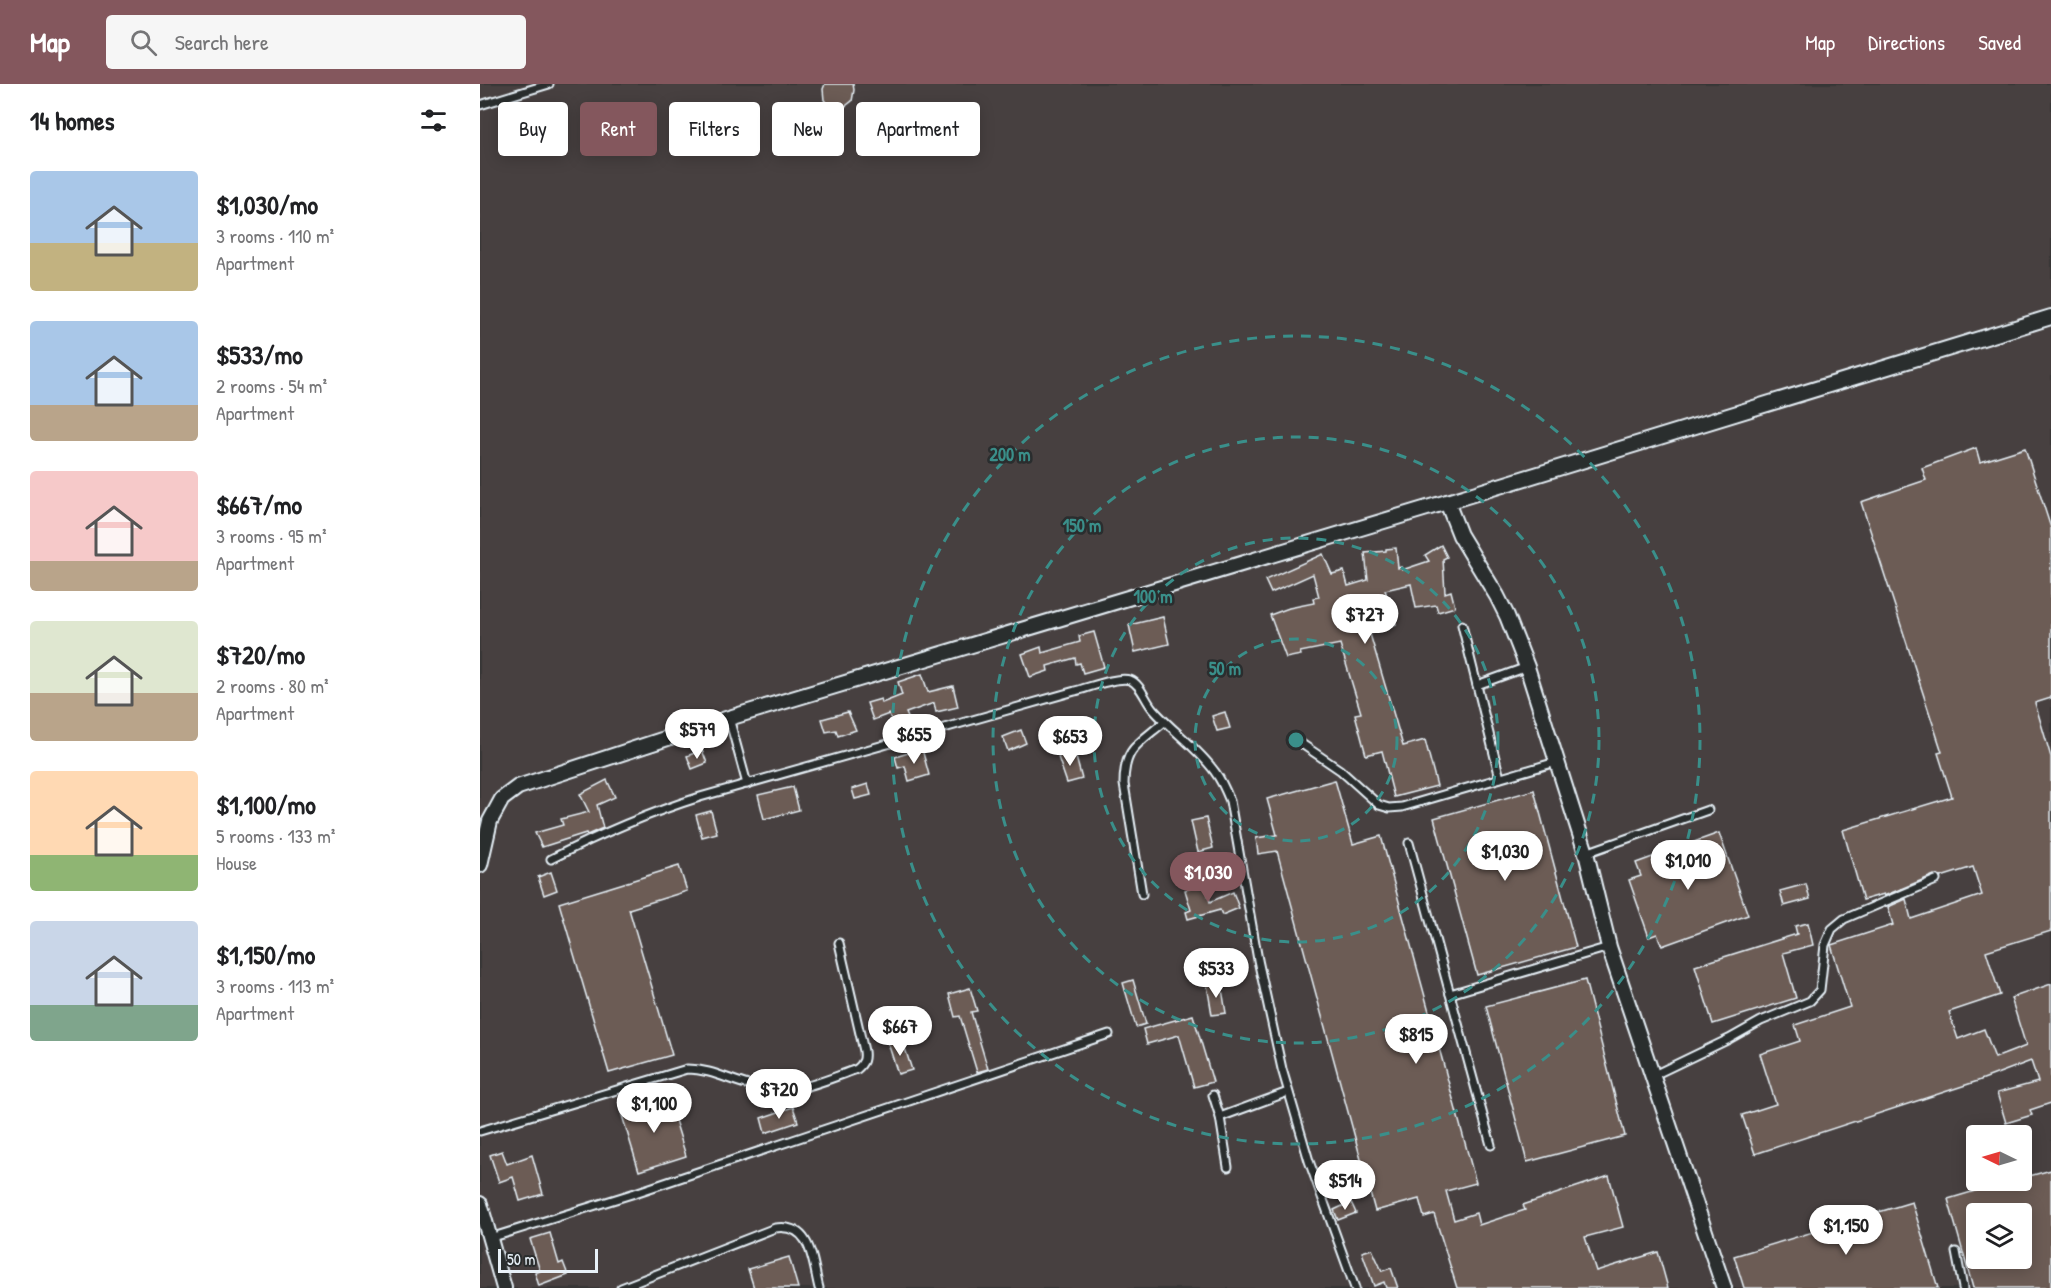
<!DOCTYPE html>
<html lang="en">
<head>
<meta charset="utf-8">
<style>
  body { margin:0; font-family:"Patrick Hand",sans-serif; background:#f6f6f6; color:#202124; height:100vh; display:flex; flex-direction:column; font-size:22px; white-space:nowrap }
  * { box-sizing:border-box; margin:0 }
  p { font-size:20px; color:#757577 }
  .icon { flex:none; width:33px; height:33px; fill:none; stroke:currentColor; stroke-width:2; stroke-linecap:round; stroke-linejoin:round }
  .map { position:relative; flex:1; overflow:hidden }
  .panel { display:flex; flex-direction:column; background:#fff; width:480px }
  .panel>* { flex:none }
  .top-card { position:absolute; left:18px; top:18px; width:570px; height:54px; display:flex; gap:12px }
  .needle { width:39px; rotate:275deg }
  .fabs { position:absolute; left:1486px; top:1041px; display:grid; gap:12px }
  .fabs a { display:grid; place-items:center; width:66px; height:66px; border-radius:6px; background:#fff; box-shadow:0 3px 15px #0003; font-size:30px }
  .scale { position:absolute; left:18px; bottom:15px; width:100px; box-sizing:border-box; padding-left:6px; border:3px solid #e8f1f8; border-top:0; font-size:16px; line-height:21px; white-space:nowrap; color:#e8f1f8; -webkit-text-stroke:4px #2a2d2e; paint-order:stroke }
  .price { position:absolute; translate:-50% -51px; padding:0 14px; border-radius:21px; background:#fff; color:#222; font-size:20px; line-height:39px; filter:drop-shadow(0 2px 3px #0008) }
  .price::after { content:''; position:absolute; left:50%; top:36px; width:18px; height:14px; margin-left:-9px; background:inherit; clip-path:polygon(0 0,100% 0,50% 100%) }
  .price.current { background:#84575d; color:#fff }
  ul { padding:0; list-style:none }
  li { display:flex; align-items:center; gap:18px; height:150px; padding:0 30px }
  li span { display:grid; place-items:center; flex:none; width:168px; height:120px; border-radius:6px; color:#555 }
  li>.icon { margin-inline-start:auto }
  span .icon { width:72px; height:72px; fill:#fffc; stroke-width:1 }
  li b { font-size:26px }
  h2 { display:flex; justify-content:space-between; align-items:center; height:72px; padding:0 30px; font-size:26px }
  .pill { padding:0 21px; border-radius:6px; background:#fff; box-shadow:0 3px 15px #0003; font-size:21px; line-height:54px }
  .pill.current { background:#84575d; color:#fff }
  header { display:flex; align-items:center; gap:36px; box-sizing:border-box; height:84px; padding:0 30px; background:#84575d; color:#fff }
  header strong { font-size:28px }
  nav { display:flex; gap:33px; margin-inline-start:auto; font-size:21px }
  .search { width:420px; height:54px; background:#f6f6f6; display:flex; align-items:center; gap:15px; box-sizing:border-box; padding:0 21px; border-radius:6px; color:#757577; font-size:22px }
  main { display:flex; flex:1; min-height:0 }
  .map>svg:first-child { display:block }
  .built { fill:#47413f; fill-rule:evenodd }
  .building { fill:#6c5c55; stroke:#e8f1f8; stroke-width:1.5; fill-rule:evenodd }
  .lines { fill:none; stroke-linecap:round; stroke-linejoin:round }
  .service-casing { stroke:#e8f1f8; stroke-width:11 }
  .minor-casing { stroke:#e8f1f8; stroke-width:18 }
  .service { stroke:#2a2d2e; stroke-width:7 }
  .minor { stroke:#2a2d2e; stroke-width:14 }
  .ring { fill:none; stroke:#3a8f8a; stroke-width:3; stroke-dasharray:10 8 }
  .centre { fill:#3a8f8a; stroke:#2a2d2e; stroke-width:3 }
  .ring-label { font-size:18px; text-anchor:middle; font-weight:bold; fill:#3a8f8a; stroke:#2a2d2e; stroke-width:5; stroke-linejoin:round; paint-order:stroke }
</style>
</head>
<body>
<header>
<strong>Map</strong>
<div class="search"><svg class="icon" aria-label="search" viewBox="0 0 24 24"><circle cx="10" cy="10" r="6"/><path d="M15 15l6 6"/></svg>Search here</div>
<nav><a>Map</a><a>Directions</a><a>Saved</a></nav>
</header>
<main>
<section class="panel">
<h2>14 homes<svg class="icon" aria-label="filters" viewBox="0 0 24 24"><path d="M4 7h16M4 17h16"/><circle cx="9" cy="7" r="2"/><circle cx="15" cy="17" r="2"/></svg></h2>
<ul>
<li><span style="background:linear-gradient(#a9c7e8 60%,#c2b280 0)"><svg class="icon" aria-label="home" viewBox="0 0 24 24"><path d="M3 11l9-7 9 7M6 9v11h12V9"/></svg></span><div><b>$1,030/mo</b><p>3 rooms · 110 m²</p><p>Apartment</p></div></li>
<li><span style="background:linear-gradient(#a9c7e8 70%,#b9a48a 0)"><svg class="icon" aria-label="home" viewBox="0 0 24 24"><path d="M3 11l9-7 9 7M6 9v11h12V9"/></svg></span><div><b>$533/mo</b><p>2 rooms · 54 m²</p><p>Apartment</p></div></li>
<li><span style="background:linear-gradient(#f6c9c9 75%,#b9a48a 0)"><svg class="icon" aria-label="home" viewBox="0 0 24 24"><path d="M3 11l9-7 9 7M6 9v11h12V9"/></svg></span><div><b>$667/mo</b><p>3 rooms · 95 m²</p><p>Apartment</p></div></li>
<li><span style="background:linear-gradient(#dfe7d0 60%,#b9a48a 0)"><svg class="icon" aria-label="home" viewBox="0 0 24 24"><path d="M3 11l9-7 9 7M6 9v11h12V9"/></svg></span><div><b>$720/mo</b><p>2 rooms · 80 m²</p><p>Apartment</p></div></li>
<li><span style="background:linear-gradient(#ffd9b3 70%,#8fb573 0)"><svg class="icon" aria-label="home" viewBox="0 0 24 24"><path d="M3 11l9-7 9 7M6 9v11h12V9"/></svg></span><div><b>$1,100/mo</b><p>5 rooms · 133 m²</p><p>House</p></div></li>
<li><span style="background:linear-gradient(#c9d6e8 70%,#7fa58c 0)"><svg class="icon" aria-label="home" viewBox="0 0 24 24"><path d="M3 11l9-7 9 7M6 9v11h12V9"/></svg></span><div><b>$1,150/mo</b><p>3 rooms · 113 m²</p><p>Apartment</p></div></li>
</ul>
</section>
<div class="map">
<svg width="1571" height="1204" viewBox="0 0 1571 1204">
  <rect width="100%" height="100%" fill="#373636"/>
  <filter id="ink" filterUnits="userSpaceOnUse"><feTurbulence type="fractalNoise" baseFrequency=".0167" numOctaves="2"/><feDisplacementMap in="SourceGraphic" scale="12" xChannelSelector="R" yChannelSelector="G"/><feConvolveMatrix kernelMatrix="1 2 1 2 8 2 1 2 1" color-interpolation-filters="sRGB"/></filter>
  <g filter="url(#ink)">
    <!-- built -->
    <path class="built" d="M 0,0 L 1571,0 L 1571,1204 L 0,1204 ZM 1497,1052 L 1542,1052 L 1542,1096 L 1497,1096 ZM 1497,1130 L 1542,1130 L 1542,1174 L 1497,1174 Z"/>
    <!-- building -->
    <g class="building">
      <polygon points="345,0 373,0 374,6 372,17 363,24 352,23 344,16 343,5"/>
      <polygon points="1496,364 1500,378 1545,364 1571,444 1571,614 1555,619 1571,673 1571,847 1506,867 1520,911 1469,928 1478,955 1504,945 1515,974 1546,962 1531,914 1571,900 1571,1019 1550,1026 1552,1031 1526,1039 1517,1009 1558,998 1551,977 1498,997 1275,1070 1262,1031 1296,1020 1280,970 1320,957 1315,941 1370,923 1351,861 1413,841 1408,823 1426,815 1431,835 1502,811 1493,783 1461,793 1454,791 1404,812 1404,810 1383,816 1363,746 1472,713 1458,669 1462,668 1381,418 1446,396 1442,384"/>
      <polygon points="961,461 967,473 963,475 965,509 971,507 975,523 958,528 956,521 936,524 931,500 905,506 916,540 890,550 923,662 945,656 957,702 914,713 902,667 886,671 875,630 881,629 860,560 820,568 821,571 806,574 790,531 809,524 834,519 833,514 839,513 833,490 791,509 785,496 843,470 852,490 864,487 868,502 888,496 885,469 906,467 906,465 916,464 918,484 921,483 922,486 949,477 945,471"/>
      <polygon points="683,533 689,560 655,568 649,541"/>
      <polygon points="614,548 624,583 603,589 600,579 596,580 595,574 567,582 568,587 550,593 542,570 561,563 562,569 600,558 599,552"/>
      <polygon points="442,590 448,608 473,602 478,623 456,628 454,619 426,629 429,636 413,641 409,630 393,636 387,619 401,615 402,619 422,611 418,598"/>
      <polygon points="368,628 376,646 358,652 356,646 346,648 342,635"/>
      <polygon points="745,628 750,644 737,647 732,632"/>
      <polygon points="541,646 546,659 528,667 523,653"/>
      <polygon points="442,665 449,691 429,697 425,682 418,684 415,673"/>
      <polygon points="222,666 227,679 212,685 207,672"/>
      <polygon points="594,666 602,695 587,699 578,673"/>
      <polygon points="127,696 135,713 117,721 123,744 107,751 106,749 62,763 55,749 83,741 81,735 109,728 100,710"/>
      <polygon points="855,696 873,760 901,752 996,1099 966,1107 974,1136 996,1129 999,1141 1045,1126 1043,1121 1129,1092 1143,1143 1105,1153 1116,1187 1178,1168 1188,1204 977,1204 954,1130 944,1133 939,1115 895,1127 797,767 778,770 776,754 797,751 787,715"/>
      <polygon points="388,700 391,711 375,715 372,705"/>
      <polygon points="313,703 319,726 284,735 278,711"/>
      <polygon points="1054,706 1096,863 997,891 954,734"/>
      <polygon points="231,727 237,749 222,753 216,731"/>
      <polygon points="726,734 733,764 718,768 711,737"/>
      <polygon points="1239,749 1268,831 1182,862 1177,850 1169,853 1149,796 1161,792 1156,779"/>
      <polygon points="199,782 207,807 149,825 192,971 129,989 79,819"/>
      <polygon points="71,788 77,806 64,811 58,793"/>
      <polygon points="725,800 730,818 753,808 759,824 742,831 740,826 708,835 706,828 711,826 705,806"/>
      <polygon points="1326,800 1330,815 1304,822 1300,807"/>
      <polygon points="1328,839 1333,861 1303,869 1316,914 1233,940 1215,882 1317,850 1315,842"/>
      <polygon points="653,896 666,940 656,943 643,899"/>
      <polygon points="1105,896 1145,1052 1047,1078 1006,922"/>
      <polygon points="741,899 746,929 732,931 727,901"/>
      <polygon points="490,904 497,927 491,928 508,985 497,988 480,932 475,933 469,910"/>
      <polygon points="713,931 733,998 714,1003 699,951 667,960 663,945"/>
      <polygon points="422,955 432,986 418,990 408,959"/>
      <polygon points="188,1013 206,1072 159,1087 141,1028"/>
      <polygon points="313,1023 318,1038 285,1049 281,1034"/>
      <polygon points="22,1067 27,1080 52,1071 63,1110 40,1117 33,1093 19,1098 10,1071"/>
      <path d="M 1571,1086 L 1571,1204 L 1493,1204 L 1468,1115 L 1532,1096 L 1542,1096 L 1542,1094 ZM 1497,1130 L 1542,1130 L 1542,1174 L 1497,1174 Z"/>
      <polygon points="871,1118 876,1129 858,1136 854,1126"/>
      <polygon points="1432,1118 1458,1204 1264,1204 1254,1172"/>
      <polygon points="70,1149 79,1180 83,1178 88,1191 59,1202 55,1189 60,1187 50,1155"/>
      <polygon points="892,1165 902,1187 911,1184 918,1204 906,1204 904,1198 894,1202 882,1168"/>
      <polygon points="309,1173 318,1204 274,1204 268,1185"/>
    </g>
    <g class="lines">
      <!-- service casing -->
      <g class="service-casing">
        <g id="service">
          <polyline points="0,21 69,0"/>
          <polyline points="982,541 1020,694"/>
          <polyline points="997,601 1047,583"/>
          <polyline points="249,634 267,700"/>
          <polyline points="816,656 860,686 899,721 909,724 922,723 1076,678"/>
          <polyline points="929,759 1011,1061"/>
          <polyline points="1106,769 1228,726"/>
          <path d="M 71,775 C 120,750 169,729 220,713 L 595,607 C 608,604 637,592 650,596 C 661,600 665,616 673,625 C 692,647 718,664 735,688 C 742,697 746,707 750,717 L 778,876 L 802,985 L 829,1077 L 875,1204"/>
          <path d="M 662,810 L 644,700 C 644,664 658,660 684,638"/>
          <polyline points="970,910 1129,863"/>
          <polyline points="1172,992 1249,955 1281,937 1330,917 1340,906 1345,861 1352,845 1364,835 1456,796"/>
          <polyline points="733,1011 740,1033 748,1083"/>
          <polyline points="740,1033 808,1008"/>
          <path d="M 0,1047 L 207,985 C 228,985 245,994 265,1000 C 312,1014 334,1000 377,985 C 384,979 385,975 384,967 L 359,859"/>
          <polyline points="10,1154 155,1109 629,950"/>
          <polyline points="1476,1168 1483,1204"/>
          <path d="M 141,1204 L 295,1144 C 332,1139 332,1177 339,1204"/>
        </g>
      </g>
      <!-- minor casing -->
      <g class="minor-casing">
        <g id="minor">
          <polyline points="967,418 980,451 1017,512 1027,532 1047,583 1106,769 1129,863 1244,1204"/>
          <polyline points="0,781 10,737 22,715 38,703 249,634 967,418 1571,233"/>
          <polyline points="0,1120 24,1204"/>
        </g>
      </g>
      <!-- service -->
      <use href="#service" class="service"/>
      <!-- minor -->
      <use href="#minor" class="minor"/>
    </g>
  </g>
  <!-- distance rings -->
  <g class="ring">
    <circle cx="816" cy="656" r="101"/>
    <circle cx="816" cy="656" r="202"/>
    <circle cx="816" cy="656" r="303"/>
    <circle cx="816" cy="656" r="404"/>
  </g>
  <circle cx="816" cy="656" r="9" class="centre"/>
  <g class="ring-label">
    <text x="530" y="377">200 m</text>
    <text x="602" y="448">150 m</text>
    <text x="673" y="519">100 m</text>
    <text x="745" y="591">50 m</text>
  </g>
</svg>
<div class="fabs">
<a><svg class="needle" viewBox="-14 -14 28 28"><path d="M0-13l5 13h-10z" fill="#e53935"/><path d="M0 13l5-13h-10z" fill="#757577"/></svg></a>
<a><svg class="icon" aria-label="layers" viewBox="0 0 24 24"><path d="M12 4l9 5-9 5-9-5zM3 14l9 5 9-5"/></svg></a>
</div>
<div class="scale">50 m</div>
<b class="price" style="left:885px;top:561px">$727</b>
<b class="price" style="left:217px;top:676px">$579</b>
<b class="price" style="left:434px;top:681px">$655</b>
<b class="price" style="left:590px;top:683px">$653</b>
<b class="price" style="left:1025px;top:798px">$1,030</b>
<b class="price" style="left:1208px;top:807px">$1,010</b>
<b class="price current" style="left:728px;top:819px">$1,030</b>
<b class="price" style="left:736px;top:915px">$533</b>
<b class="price" style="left:420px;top:973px">$667</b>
<b class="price" style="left:936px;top:981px">$815</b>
<b class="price" style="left:299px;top:1036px">$720</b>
<b class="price" style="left:174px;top:1050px">$1,100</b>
<b class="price" style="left:865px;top:1127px">$514</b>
<b class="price" style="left:1366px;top:1172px">$1,150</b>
<div class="top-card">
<a class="pill">Buy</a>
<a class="pill current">Rent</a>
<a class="pill">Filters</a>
<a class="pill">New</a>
<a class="pill">Apartment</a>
</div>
</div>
</main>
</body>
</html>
